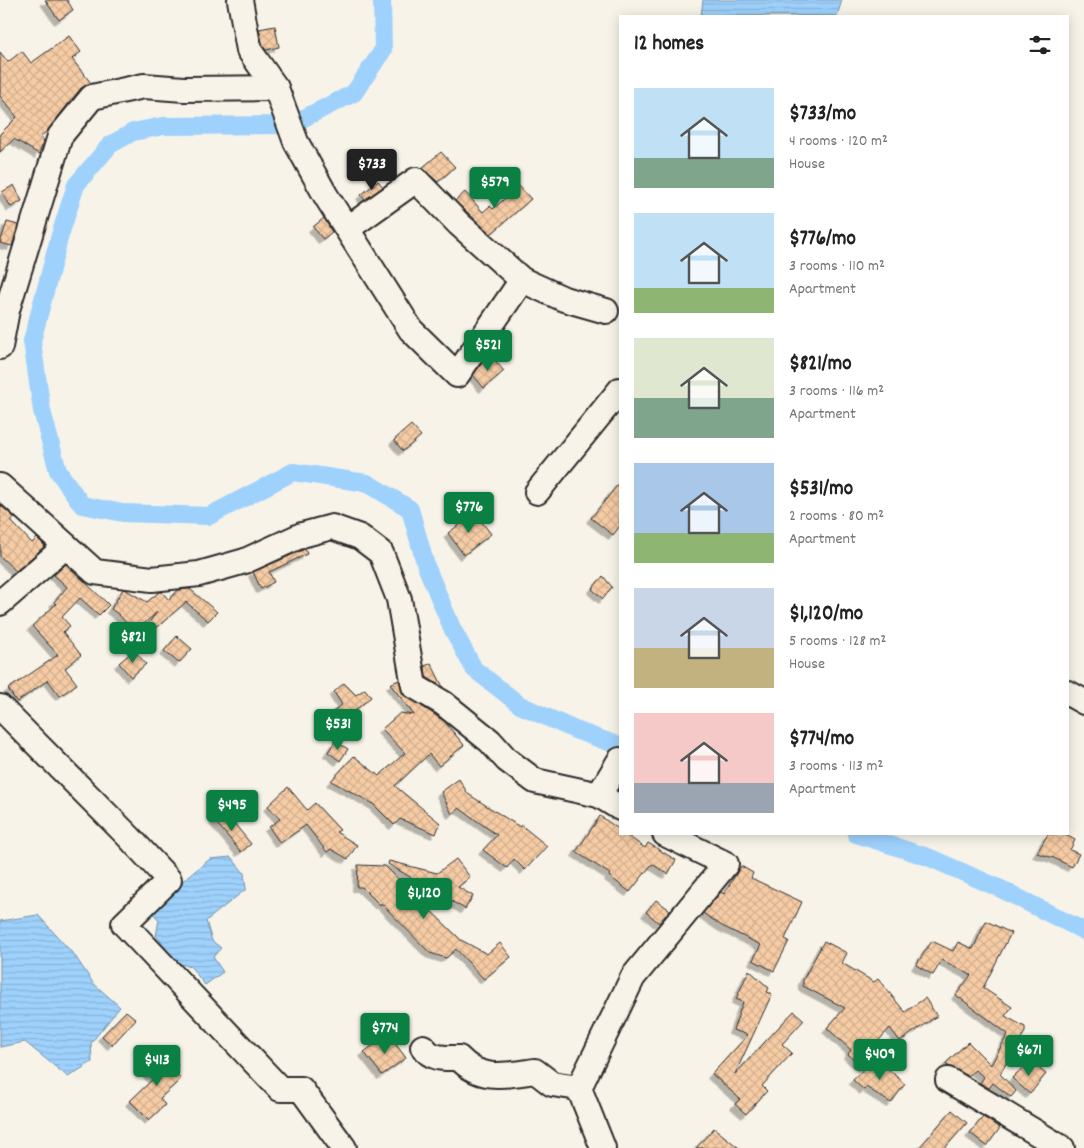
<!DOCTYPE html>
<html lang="en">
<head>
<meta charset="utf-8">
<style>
  body { margin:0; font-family:Dekko,sans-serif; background:#f6f6f6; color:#222; height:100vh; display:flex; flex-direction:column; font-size:19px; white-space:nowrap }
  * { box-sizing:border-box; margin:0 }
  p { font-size:16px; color:#767676 }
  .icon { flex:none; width:28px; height:28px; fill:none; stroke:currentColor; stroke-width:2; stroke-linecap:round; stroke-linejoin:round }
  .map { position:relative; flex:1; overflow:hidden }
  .drawer { position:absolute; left:619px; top:15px; width:450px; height:820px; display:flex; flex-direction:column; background:#fff; border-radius:0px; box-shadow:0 2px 12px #0003 }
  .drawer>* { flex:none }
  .price { position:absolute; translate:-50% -42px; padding:0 11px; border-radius:5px; background:#0b8043; color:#fff; font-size:16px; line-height:32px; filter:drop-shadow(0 1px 2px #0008) }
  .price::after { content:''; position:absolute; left:50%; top:30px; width:15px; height:11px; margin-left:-8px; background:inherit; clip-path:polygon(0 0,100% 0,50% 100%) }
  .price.selected { background:#222; color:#fff }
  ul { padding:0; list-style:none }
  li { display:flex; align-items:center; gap:15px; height:125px; padding:0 15px }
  li span { display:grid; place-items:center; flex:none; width:140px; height:100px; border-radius:0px; color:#555 }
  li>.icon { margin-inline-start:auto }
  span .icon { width:60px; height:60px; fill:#fffc; stroke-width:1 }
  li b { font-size:21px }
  h2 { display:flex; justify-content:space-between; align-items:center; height:60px; padding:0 15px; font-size:21px }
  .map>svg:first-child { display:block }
  .water { fill:url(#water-rules); stroke:#708fa8 }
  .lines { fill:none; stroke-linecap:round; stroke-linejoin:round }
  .canal { stroke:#9ed1fc; stroke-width:18 }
  .building { fill:url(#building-cross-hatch); stroke:#2b2b2b; filter:url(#shadow) }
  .minor-casing { stroke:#2b2b2b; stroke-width:28 }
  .minor { stroke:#f7f3e8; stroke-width:24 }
</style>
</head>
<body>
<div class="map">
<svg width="1084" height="1148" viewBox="0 0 1084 1148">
  <defs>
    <pattern id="water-rules" width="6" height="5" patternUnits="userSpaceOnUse" patternTransform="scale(1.25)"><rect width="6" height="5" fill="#9ed1fc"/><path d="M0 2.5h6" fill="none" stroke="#88b4d8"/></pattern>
    <pattern id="building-cross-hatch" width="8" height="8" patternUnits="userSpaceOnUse" patternTransform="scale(1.25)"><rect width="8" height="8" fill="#f6cca5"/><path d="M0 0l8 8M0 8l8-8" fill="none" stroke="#d3af8e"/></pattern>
    <filter id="shadow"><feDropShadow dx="-4.5" dy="4.5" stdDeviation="0" flood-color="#0004"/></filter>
  </defs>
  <rect width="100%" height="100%" fill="#f7f3e8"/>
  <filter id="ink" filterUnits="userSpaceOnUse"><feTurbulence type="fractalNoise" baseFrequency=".02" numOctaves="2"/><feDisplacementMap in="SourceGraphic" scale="10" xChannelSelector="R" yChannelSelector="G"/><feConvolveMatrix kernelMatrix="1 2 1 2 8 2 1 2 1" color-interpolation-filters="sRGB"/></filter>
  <g filter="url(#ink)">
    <!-- water -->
    <g class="water">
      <polygon points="703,0 842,0 837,16 701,16"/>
      <polygon points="231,857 244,873 246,889 206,921 212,941 221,948 213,957 223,972 205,985 191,967 178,963 156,936 159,920 149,908 210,859"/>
      <polygon points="38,915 75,956 93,983 120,1007 91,1043 92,1062 68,1077 25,1042 0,1047 0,921"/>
    </g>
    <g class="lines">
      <!-- canal -->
      <g class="canal">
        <polyline points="382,0 383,50 354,93 290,125 163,126 133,132 110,145 76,185 60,235 32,341 42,411 58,471 82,505 123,513 209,516 293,472 367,483 410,509 426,566 452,628 474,669 520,705 575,730 620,746"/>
        <polyline points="856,834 928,857 1001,889 1084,931"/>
      </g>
    </g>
    <!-- building -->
    <g class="building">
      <polygon points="45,0 67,0 73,10 59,20"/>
      <polygon points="275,26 279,47 266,50 263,46 259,29"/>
      <polygon points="69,36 81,52 72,59 91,83 81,88 47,131 40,137 44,140 39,154 14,139 0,152 0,134 17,117 0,96 0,52 8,62 22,51 31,63"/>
      <polygon points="441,152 455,167 438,182 422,168"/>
      <polygon points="378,181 383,187 365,200 361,195"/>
      <polygon points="14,185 22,201 11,207 2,192"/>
      <polygon points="519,186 531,199 491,234 455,201 465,192 483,212 490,206 493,209"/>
      <polygon points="324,218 332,232 323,239 313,227"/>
      <polygon points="7,222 18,225 12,246 0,243"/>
      <polygon points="490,355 504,371 484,388 473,375 483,362"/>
      <polygon points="411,425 421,436 403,451 394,440"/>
      <polygon points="620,482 620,526 613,535 591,518"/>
      <polygon points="0,505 15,518 11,521 32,543 37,538 45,546 16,571 0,556"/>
      <polygon points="475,513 491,534 464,555 448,533"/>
      <polygon points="305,549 307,554 269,572 274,582 261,589 253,572"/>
      <polygon points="66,564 109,605 99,615 80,598 62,617 70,626 63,632 81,655 65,668 77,684 60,696 48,680 17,702 8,689 58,655 32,626 56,604 54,602 67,587 54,575"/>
      <polygon points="603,576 612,587 603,599 592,589"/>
      <polygon points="123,589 126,590 147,602 159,592 162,592 169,600 178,590 190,589 217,612 208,621 186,602 154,630 148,624 157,612 135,632 118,614 111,609"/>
      <polygon points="177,636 192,649 179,663 164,651"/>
      <polygon points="134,650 146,664 131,677 119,663"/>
      <polygon points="431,663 443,687 426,677 425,666"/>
      <polygon points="399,680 403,694 444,721 464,745 439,766 429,754 395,786 440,823 436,834 400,819 394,825 372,803 331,781 354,756 379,776 405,753 382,729 400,713 414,715 390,684"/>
      <polygon points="344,683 356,695 365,689 371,697 339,724 331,713 342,705 334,692"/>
      <polygon points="335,741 348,749 340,761 328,752"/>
      <polygon points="459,779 468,794 520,827 521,825 547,846 525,870 514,859 507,868 483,850 497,835 459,808 452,814 441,792"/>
      <polygon points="288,787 307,810 315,803 340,830 336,832 357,845 348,859 331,849 327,852 306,825 280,843 269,827 280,819 268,806"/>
      <polygon points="224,811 251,844 241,852 214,820"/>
      <polygon points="600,816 620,830 620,834 625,834 645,848 648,843 676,860 668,874 652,864 630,892 609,876 610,874 576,852"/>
      <polygon points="1048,834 1064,834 1075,840 1070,850 1079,854 1072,867 1054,858 1037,853"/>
      <polygon points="456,859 470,877 458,887 473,896 465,909 388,864 389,861 437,873"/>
      <polygon points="358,865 385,866 461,940 487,954 500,943 511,957 484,979 456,949 446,958 430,953 381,903 380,905 362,887 357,887"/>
      <polygon points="741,866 753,873 751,878 802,902 785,939 789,941 774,971 753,960 761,945 722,926 703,913 721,892 724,894"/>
      <polygon points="656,900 670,910 659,923 646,912"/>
      <polygon points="986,921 1011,933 983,988 1012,1007 1005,1016 1025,1027 1025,1032 1000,1074 1016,1091 1011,1097 993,1083 989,1088 980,1083 984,1077 975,1070 968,1076 945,1064 968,1042 991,1065 1008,1034 956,995 971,975 942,960 933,975 916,965 932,941 953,951 958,942 973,949"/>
      <polygon points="824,941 847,953 842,963 874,982 878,979 905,1012 925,998 937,1016 900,1041 890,1028 869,1051 876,1058 862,1067 848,1054 851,1050 827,1028 845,1008 803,986 803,980"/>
      <polygon points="749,970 769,988 767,992 772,994 735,1074 794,1011 804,1020 782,1044 792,1053 762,1086 767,1091 746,1114 735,1104 740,1099 712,1074 748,1035 733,1030 743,1002 736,999"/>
      <polygon points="126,1011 136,1019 112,1045 102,1036"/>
      <polygon points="388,1034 406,1058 382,1075 364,1052"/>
      <polygon points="166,1053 178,1065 173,1071 181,1079 160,1098 165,1105 149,1120 130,1101 153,1079 146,1071"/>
      <polygon points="1030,1061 1046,1074 1030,1094 1012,1078"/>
      <polygon points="870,1062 885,1066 905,1084 891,1103 866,1087 864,1090 853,1080"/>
      <polygon points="952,1110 967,1123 945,1148 919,1148"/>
      <polygon points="983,1117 1000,1128 987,1146 970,1133"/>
      <polygon points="714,1128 739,1148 696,1148"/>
    </g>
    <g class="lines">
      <!-- minor casing -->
      <g class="minor-casing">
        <g id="minor">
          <polyline points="240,0 249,50 276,88 296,142 326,196 411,330 457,375 522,280"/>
          <polyline points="347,229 416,180 459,224 522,280 564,299 606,311"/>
          <polyline points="0,347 7,310 60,136 92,97 144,86 184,89 276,88"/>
          <polyline points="0,486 95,572 152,579 199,574 245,561 302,535 332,527 360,537 381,553 399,599 414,686 443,703 490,741 507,760 535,781 599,795"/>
          <polyline points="537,492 620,390"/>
          <polyline points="0,603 66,546"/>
          <polyline points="1068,693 1084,702"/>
          <polyline points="0,707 129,837 169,880 124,924 280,1089 301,1089 344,1148"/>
          <polyline points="620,760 599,795 620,808"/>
          <path d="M 423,1047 C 432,1060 445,1058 459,1058 C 481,1082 506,1075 535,1071 L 552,1084 L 579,1088"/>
          <polyline points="948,1080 1062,1148"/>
          <polyline points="603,1148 579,1088 633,977 726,864 665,834"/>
        </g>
      </g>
      <!-- minor -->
      <use href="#minor" class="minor"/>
    </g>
  </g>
</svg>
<b class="price selected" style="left:372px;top:191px">$733</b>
<b class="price" style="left:495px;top:209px">$579</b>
<b class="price" style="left:488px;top:372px">$521</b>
<b class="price" style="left:469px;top:534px">$776</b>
<b class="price" style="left:133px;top:664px">$821</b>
<b class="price" style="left:338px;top:751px">$531</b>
<b class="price" style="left:232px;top:832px">$495</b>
<b class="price" style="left:424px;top:920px">$1,120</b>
<b class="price" style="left:385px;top:1055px">$774</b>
<b class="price" style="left:1029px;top:1077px">$671</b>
<b class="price" style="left:880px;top:1081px">$409</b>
<b class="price" style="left:157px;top:1087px">$413</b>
<section class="drawer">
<h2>12 homes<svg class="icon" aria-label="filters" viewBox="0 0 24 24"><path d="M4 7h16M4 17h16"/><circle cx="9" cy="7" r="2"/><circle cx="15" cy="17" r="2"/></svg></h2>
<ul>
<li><span style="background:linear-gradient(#bfe0f5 70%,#7fa58c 0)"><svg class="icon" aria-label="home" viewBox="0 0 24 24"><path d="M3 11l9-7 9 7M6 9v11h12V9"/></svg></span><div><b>$733/mo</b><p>4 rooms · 120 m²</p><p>House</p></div></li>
<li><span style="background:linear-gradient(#bfe0f5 75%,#8fb573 0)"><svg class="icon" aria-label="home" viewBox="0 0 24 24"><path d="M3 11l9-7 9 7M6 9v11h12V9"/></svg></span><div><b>$776/mo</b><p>3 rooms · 110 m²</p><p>Apartment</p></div></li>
<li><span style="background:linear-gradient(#dfe7d0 60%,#7fa58c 0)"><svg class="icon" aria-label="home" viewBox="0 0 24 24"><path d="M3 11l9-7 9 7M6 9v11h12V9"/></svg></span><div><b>$821/mo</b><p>3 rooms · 116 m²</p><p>Apartment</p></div></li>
<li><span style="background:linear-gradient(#a9c7e8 70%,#8fb573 0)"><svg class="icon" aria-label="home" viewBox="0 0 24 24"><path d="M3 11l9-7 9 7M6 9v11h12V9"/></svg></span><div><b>$531/mo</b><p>2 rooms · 80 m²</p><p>Apartment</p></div></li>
<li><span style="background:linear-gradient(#c9d6e8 60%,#c2b280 0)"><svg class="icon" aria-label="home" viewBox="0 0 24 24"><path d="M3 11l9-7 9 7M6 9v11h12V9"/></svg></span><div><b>$1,120/mo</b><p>5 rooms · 128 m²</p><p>House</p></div></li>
<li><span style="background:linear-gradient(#f6c9c9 70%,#9aa5b1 0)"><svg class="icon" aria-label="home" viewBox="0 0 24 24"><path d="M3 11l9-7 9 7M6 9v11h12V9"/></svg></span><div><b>$774/mo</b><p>3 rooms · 113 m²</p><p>Apartment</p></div></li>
</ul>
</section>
</div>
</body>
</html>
